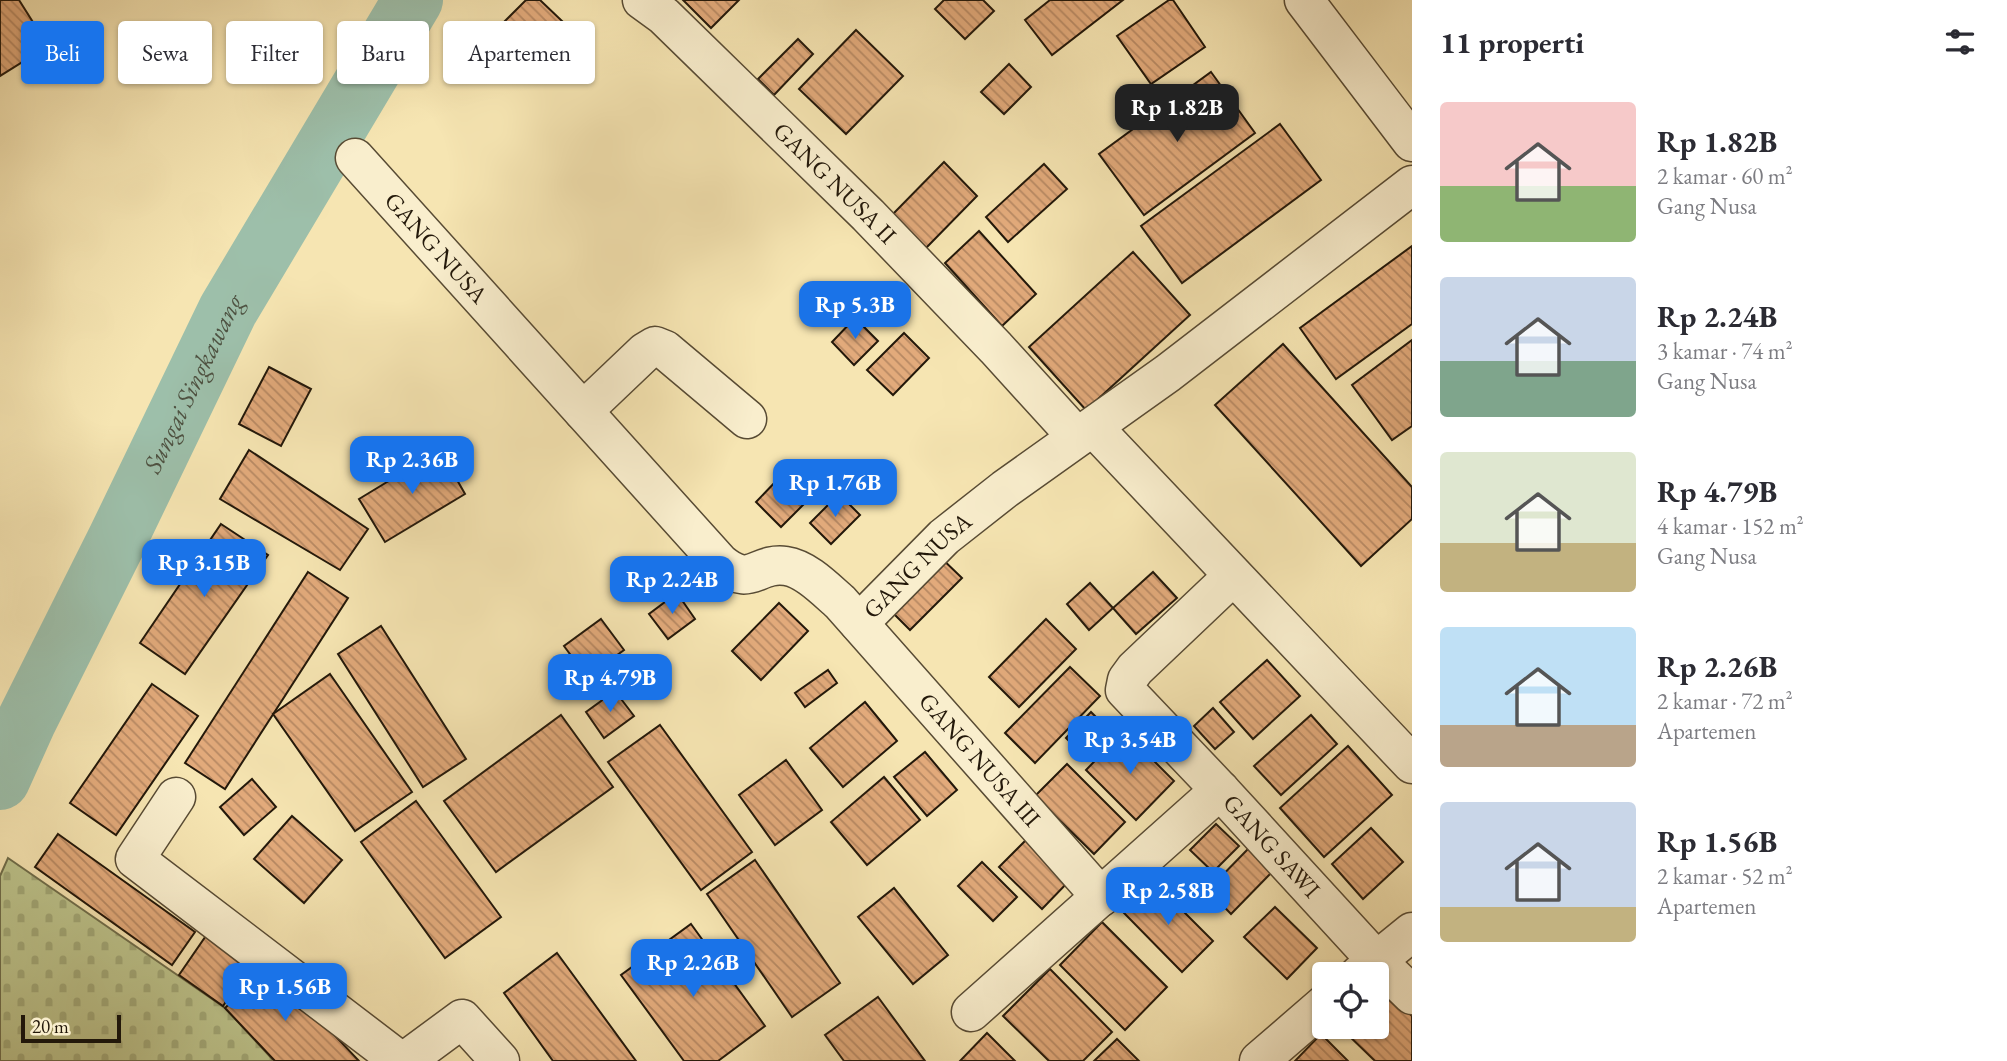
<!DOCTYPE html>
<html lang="id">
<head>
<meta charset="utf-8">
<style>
  body { margin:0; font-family:"EB Garamond",serif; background:#f2f2f3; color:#2b2b33; height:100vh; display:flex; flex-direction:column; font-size:26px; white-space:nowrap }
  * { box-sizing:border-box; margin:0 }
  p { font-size:23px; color:#7c7c81 }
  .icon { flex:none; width:38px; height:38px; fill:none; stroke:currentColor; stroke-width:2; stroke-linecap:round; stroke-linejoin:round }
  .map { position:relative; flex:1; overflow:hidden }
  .drawer { display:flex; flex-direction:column; background:#fff; width:595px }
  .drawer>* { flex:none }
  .banner { position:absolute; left:21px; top:21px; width:665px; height:63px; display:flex; gap:14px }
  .tools { position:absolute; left:1312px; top:962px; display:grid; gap:14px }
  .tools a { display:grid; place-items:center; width:77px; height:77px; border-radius:7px; background:#fff; box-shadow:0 2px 5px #0004; font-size:35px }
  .scale { position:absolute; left:21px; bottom:18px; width:100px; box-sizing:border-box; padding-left:7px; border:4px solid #23180a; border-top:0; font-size:19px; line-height:24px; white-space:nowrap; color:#23180a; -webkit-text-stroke:5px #f9eecd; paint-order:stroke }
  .price { position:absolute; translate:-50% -60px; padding:0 16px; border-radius:14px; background:#1a73e8; color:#fff; font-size:23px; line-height:46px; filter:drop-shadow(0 2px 4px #0008) }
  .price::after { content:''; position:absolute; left:50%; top:42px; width:21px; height:16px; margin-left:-10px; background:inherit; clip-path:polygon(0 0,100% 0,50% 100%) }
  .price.current { background:#222; color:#fff }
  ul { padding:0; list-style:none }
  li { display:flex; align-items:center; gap:21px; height:175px; padding:0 28px }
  li span { display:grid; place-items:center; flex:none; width:196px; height:140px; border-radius:7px; color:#555 }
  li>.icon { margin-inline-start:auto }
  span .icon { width:84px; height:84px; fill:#fffc; stroke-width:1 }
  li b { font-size:30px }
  h2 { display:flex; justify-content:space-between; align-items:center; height:84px; padding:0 28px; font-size:30px }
  .pill { padding:0 24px; border-radius:7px; background:#fff; box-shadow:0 2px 5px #0004; font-size:24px; line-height:63px }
  .pill.current { background:#1a73e8; color:#fff }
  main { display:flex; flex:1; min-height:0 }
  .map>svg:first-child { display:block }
  .cemetery { fill:url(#cemetery-stones); stroke:#706e4b; stroke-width:2 }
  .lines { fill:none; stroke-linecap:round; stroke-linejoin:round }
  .river { stroke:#9dbfaa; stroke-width:60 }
  .building { fill:url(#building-back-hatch); stroke:#23180a; stroke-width:2 }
  .minor-casing { stroke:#584b34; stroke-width:41 }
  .minor { stroke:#f9eecd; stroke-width:38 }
  .labels { text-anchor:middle; stroke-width:5; stroke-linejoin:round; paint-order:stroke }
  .street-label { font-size:24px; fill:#23180a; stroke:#f9eecd }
  .water-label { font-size:26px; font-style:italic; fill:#4e5242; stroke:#f9eecd }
</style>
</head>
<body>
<main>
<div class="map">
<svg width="1412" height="1061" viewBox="0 0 1412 1061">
  <defs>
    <pattern id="cemetery-stones" width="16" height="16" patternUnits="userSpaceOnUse" patternTransform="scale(1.75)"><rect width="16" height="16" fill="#bdc48c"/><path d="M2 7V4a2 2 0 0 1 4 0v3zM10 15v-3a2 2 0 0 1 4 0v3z" fill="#a2a877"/></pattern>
    <pattern id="building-back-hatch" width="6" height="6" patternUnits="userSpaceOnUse" patternTransform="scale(1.75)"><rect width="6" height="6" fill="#e2aa7b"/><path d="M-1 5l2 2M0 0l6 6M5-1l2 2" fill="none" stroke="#b78963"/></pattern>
  </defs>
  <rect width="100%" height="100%" fill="#f6e5b2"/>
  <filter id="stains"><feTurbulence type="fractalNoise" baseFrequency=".00286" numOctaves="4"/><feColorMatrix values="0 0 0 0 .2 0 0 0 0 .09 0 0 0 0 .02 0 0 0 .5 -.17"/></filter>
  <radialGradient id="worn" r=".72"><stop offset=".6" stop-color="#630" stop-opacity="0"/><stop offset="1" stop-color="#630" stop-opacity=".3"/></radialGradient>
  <!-- cemetery -->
  <polygon class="cemetery" points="8,858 225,1008 274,1061 0,1061 0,876"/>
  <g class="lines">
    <!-- river -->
    <path class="river" id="s1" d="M 0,780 L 27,720 L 117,540 L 228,310 L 413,0"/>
  </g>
  <!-- building -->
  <g class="building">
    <polygon points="0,0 19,0 48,46 0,76"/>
    <polygon points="526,0 540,0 562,21 528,55 499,27"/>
    <polygon points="683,0 739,0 711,28"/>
    <polygon points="944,0 983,0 994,11 965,39 935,9"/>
    <polygon points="1050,0 1123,0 1052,55 1025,20"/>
    <polygon points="1169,0 1173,0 1205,47 1151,84 1117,36"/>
    <polygon points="856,30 903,76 846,134 799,89"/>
    <polygon points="798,39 813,54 774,95 758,79"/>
    <polygon points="1009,64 1031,87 1004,114 981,92"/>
    <polygon points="1211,72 1255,133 1144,215 1099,154"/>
    <polygon points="1280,124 1321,180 1182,283 1141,226"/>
    <polygon points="944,162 977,196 925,249 891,216"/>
    <polygon points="1044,164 1067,189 1008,242 986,217"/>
    <polygon points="979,231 1036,294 1002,326 945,263"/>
    <polygon points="1412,246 1412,324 1336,379 1300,328"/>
    <polygon points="1133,252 1190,315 1086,410 1029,347"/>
    <polygon points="855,318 878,341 854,365 832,342"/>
    <polygon points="904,333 929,358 893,395 867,370"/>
    <polygon points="1412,340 1412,426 1392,440 1352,385"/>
    <polygon points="1283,344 1412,487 1412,519 1361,566 1215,405"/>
    <polygon points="269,367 311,389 281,446 239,424"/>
    <polygon points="249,450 368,529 340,570 220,499"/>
    <polygon points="440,450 465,494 385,542 359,499"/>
    <polygon points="781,476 807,501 781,527 756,502"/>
    <polygon points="839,494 860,515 831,544 810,523"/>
    <polygon points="221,524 268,555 185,674 140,643"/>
    <polygon points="935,552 962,578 910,630 884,604"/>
    <polygon points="308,572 348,598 225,789 185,763"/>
    <polygon points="1153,572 1177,598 1136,634 1113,608"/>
    <polygon points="1090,583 1113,608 1089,630 1067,604"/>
    <polygon points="677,593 695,619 668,639 649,614"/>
    <polygon points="779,603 808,631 761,680 732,651"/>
    <polygon points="601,619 624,650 587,677 564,646"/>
    <polygon points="1046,619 1076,649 1019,707 989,677"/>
    <polygon points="381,626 466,759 423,787 338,654"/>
    <polygon points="1267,660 1300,696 1253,739 1220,702"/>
    <polygon points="1070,667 1100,696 1035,763 1005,733"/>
    <polygon points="828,670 837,683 805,707 795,693"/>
    <polygon points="330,674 412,792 355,831 273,714"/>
    <polygon points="152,684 198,716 116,835 70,803"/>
    <polygon points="615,691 634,716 604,738 586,712"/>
    <polygon points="865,702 897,741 843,787 810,748"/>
    <polygon points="1213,708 1234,732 1215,749 1194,726"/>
    <polygon points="1091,712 1108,729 1083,755 1066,738"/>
    <polygon points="561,715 613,787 496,872 444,801"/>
    <polygon points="1311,715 1337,744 1281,795 1254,766"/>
    <polygon points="660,725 752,852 701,890 608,762"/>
    <polygon points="1124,731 1174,781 1136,820 1086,770"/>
    <polygon points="1348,746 1392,795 1324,857 1280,808"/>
    <polygon points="925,752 957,790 927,816 894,777"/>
    <polygon points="786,760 822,810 775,845 739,795"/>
    <polygon points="1067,764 1125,822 1094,854 1035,796"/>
    <polygon points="884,777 920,820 867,865 831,822"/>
    <polygon points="252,779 276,807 244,835 220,807"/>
    <polygon points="416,801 501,917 445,958 361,842"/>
    <polygon points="292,816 342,860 304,903 254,859"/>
    <polygon points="1216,824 1239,846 1213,872 1190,850"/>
    <polygon points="1371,828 1403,862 1363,899 1332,864"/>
    <polygon points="58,834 195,932 172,965 35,867"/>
    <polygon points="1028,838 1070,880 1042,909 999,867"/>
    <polygon points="1248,849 1272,872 1231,914 1208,890"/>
    <polygon points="755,860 840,983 792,1017 707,894"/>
    <polygon points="982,862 1017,897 993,921 958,886"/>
    <polygon points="1153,881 1213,941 1182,972 1123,912"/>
    <polygon points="894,888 948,955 913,984 858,917"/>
    <polygon points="1275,907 1317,948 1287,979 1244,937"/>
    <polygon points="1102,922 1167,987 1125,1030 1060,965"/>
    <polygon points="691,924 765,1026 718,1061 684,1061 621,975"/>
    <polygon points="210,930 254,960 223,1006 179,975"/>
    <polygon points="557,953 636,1061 553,1061 504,993"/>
    <polygon points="269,966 359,1061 275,1061 225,1008"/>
    <polygon points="1050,969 1112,1032 1083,1061 1049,1061 1003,1016"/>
    <polygon points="1385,990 1412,1016 1412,1061 1375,1061 1344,1031 1348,1027 1377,1027 1377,998"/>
    <polygon points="878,997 925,1061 844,1061 825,1035"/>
    <polygon points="987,1033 1015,1061 960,1061"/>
    <polygon points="1321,1034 1348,1061 1295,1061"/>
    <polygon points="1117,1039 1139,1061 1094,1061"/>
  </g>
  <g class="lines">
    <!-- minor casing -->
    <g class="minor-casing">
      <g id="minor">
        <path id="s2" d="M 642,0 L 664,16 L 868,215 L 996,348 L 1077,437"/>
        <polyline points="1304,0 1412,142"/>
        <path id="s3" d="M 355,158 L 720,563 C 752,589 755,562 786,566 C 806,569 825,589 840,602 L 1101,897"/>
        <polyline points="583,411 645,352 655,346 665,350 747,419"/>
        <polyline points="1094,428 1412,764"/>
        <path id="s4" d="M 1233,576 L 1135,669 L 1127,680 L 1125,690 L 1220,790 L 1376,960 L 1412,995"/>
        <path id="s5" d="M 859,623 L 944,537 L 1005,489 L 1168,373 L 1412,185"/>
        <polyline points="176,797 135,859 400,1061"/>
        <polyline points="1359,975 1412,932"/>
        <polyline points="971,1012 1220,790"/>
        <polyline points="405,1061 462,1019 500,1061"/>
        <polyline points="1259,1061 1325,1004"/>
      </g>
    </g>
    <!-- minor -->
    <use href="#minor" class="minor"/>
  </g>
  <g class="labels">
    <!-- street labels -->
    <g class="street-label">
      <text dy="8" stroke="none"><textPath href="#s2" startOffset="266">GANG NUSA II</textPath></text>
      <text dy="8" stroke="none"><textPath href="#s3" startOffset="121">GANG NUSA</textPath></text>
      <text dy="8" stroke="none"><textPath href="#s5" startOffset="82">GANG NUSA</textPath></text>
      <text dy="8" stroke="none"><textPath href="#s3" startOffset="892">GANG NUSA III</textPath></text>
      <text dy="8" stroke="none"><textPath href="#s4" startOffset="373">GANG SAWI</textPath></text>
    </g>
    <!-- water labels -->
    <g class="water-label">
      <text dy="9" stroke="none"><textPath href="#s1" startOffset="441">Sungai Singkawang</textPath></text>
    </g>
  </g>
  <rect width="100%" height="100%" filter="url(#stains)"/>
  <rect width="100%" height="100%" fill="url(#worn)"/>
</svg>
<div class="tools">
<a><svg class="icon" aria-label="locate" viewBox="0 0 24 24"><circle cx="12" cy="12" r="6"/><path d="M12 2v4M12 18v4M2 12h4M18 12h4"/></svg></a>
</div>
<div class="scale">20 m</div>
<b class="price current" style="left:1177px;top:144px">Rp 1.82B</b>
<b class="price" style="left:855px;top:341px">Rp 5.3B</b>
<b class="price" style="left:412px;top:496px">Rp 2.36B</b>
<b class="price" style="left:835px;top:519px">Rp 1.76B</b>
<b class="price" style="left:204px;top:599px">Rp 3.15B</b>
<b class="price" style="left:672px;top:616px">Rp 2.24B</b>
<b class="price" style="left:610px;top:714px">Rp 4.79B</b>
<b class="price" style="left:1130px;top:776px">Rp 3.54B</b>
<b class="price" style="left:1168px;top:927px">Rp 2.58B</b>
<b class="price" style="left:693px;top:999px">Rp 2.26B</b>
<b class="price" style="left:285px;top:1023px">Rp 1.56B</b>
<div class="banner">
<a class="pill current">Beli</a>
<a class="pill">Sewa</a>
<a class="pill">Filter</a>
<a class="pill">Baru</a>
<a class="pill">Apartemen</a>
</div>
</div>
<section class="drawer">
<h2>11 properti<svg class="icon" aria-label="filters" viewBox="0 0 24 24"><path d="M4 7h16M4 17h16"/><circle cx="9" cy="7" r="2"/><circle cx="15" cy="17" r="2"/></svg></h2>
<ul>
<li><span style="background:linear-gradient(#f6c9c9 60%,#8fb573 0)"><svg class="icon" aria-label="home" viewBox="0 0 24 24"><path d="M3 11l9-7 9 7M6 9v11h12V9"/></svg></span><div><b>Rp 1.82B</b><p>2 kamar · 60 m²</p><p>Gang Nusa</p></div></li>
<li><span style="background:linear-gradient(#c9d6e8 60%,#7fa58c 0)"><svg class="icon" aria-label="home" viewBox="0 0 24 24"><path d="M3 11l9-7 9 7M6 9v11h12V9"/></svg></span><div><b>Rp 2.24B</b><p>3 kamar · 74 m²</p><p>Gang Nusa</p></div></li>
<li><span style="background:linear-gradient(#dfe7d0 65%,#c2b280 0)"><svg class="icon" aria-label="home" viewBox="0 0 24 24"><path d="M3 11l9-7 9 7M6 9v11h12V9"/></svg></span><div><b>Rp 4.79B</b><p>4 kamar · 152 m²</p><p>Gang Nusa</p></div></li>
<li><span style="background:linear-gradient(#bfe0f5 70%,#b9a48a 0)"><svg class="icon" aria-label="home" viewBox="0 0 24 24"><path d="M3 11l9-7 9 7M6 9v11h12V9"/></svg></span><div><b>Rp 2.26B</b><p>2 kamar · 72 m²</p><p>Apartemen</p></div></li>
<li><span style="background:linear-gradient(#c9d6e8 75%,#c2b280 0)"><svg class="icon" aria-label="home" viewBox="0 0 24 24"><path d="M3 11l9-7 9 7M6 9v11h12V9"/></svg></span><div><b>Rp 1.56B</b><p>2 kamar · 52 m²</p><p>Apartemen</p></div></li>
</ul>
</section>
</main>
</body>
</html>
